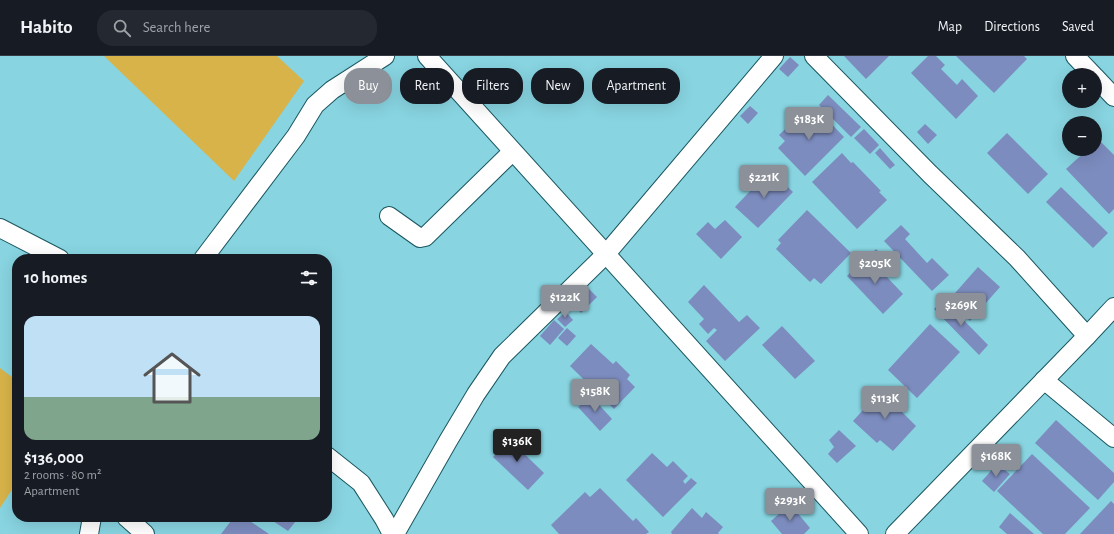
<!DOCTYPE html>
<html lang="en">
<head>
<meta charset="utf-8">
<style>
  body { margin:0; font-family:"Alegreya Sans",sans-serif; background:#242831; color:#f1f3f6; height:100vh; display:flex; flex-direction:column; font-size:15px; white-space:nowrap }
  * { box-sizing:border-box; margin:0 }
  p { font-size:13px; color:#9ea1a6 }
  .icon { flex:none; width:22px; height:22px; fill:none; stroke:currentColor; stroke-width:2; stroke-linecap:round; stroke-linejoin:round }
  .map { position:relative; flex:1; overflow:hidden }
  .drawer { position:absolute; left:12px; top:198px; width:320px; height:268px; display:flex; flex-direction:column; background:#171b24; border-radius:16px; box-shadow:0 4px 16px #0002 }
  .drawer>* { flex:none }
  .hud { position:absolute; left:344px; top:12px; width:380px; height:36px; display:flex; gap:8px }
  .tools { position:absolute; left:1062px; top:12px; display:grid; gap:8px }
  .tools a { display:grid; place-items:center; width:40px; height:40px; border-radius:50%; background:#171b24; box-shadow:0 4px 16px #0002; font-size:20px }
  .price { position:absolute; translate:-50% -34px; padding:0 9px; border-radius:4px; background:#8c9099; color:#fff; font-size:13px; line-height:26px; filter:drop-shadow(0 1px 2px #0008) }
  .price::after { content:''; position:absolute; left:50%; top:24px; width:12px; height:9px; margin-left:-6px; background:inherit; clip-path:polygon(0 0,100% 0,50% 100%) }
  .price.selected { background:#222; color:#fff }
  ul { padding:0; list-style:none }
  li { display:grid; align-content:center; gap:8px; height:212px; padding:0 12px }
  li span { display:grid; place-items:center; height:124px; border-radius:12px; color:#555 }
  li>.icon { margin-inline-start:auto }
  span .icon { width:72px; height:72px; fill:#fffc; stroke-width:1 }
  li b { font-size:17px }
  h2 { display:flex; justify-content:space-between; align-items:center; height:48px; padding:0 12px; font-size:17px }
  .tag { padding:0 14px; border-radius:16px; background:#171b24; box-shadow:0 4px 16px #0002; font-size:14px; line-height:36px }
  .tag.selected { background:#8c9099; color:#fff }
  header { display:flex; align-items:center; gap:24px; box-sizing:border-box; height:56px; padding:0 20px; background:#171b24; border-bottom:1px solid #363941 }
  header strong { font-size:19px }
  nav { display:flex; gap:22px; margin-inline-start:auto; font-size:14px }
  .search { width:280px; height:36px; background:#242831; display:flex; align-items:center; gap:10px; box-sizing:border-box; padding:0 14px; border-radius:16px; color:#9ea1a6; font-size:15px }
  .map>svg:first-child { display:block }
  .green { fill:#d8b349 }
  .building { fill:#7c8cbe }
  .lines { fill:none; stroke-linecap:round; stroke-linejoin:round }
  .minor-casing { stroke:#1a5760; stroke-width:20 }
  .minor { stroke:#fff; stroke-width:18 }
</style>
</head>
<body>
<header>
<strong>Habito</strong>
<div class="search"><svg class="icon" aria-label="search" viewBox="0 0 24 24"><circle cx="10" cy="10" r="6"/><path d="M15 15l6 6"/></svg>Search here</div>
<nav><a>Map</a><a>Directions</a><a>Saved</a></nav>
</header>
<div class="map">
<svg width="1114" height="478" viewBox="0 0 1114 478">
  <rect width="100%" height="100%" fill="#88d4e1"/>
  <!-- green -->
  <g class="green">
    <polygon points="104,0 277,0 304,25 234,125"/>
    <polygon points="0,312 17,325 17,426 0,452"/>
  </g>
  <!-- building -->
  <g class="building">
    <polygon points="844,0 889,0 866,23"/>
    <polygon points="928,0 936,0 945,9 941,13 957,29 962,23 978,40 956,63 911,17"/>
    <polygon points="956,0 1024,0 1027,3 994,37"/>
    <polygon points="790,1 799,9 788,21 779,13"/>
    <polygon points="828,39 861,71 851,81 819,49"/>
    <polygon points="750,50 758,57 748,68 740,60"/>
    <polygon points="818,54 844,81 805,120 778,92 785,85 779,79 801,58 808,64"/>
    <polygon points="925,68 937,79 928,88 917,76"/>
    <polygon points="864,73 879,89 870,98 854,82"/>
    <polygon points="1007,77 1048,118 1028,138 987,97"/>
    <polygon points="1098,83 1114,99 1114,153 1109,158 1066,113 1088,93 1095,93 1095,86"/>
    <polygon points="880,92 895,109 890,113 875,97"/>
    <polygon points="842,97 851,107 853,106 881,135 879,136 887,144 857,173 812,126"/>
    <polygon points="770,114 793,136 758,172 735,151"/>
    <polygon points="1061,131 1108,177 1093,192 1046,146"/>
    <polygon points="807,154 851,197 821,228 814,222 810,226 776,193 781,187 778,184"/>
    <polygon points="725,164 742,181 721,203 696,178 708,166 715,173"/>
    <polygon points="901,169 910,178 905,183 927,207 932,202 949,219 932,235 884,185"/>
    <polygon points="876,193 889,206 882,212 869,200"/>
    <polygon points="867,200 903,238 883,258 847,220"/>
    <polygon points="978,211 1000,231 970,265 948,245"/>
    <polygon points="704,229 739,266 747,259 760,272 725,305 706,285 717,274 714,272 708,278 699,268 704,263 688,246"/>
    <polygon points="588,232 597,241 581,257 572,248"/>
    <polygon points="944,244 988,289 979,299 934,253"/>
    <polygon points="566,256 573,264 565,271 557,263"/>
    <polygon points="554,264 564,273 550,289 540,280"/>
    <polygon points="930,268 960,296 917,342 888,314"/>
    <polygon points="782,270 815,305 795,323 762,289"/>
    <polygon points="567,272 576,280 567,290 558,282"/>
    <polygon points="591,288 613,308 616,305 630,319 627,323 635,331 614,353 570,310"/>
    <polygon points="884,331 901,347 897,351 916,370 893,395 880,384 877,387 853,365"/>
    <polygon points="591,340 612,363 600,375 578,351"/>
    <polygon points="1056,364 1114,417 1114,426 1098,444 1035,387"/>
    <polygon points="839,374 856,390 837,407 828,398 834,391 829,384"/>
    <polygon points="505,379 544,417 528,434 493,401 500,394 496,389"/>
    <polygon points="652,397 667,411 673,405 688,420 683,425 685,428 691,422 697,427 663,461 626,424"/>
    <polygon points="1032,398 1090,452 1065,478 1043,478 997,435"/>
    <polygon points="997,408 1010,418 994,436 982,425"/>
    <polygon points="600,432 633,465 636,462 649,476 646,478 559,478 551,469 585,436 590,441"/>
    <polygon points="1111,445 1114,448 1114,478 1080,478"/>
    <polygon points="790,448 810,472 804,478 782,478 771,465"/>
    <polygon points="692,452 702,462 706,456 723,471 718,477 719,478 672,478 671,476"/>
    <polygon points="1010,457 1034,478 1007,478 999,471"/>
    <polygon points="234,461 244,461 269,478 221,478"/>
    <polygon points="267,461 299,461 288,475"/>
  </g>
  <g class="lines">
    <!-- minor casing -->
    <g class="minor-casing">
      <g id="minor">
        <polyline points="427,0 859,478"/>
        <polyline points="814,0 930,118 1017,202 1087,280"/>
        <polyline points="1075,0 1093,19"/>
        <polyline points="1095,21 1114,41"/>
        <polyline points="389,160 420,182 425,181 512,96"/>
        <polyline points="0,172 60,203"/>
        <polyline points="203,203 296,80 315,49 332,34 385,0"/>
        <polyline points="1044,324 1114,382"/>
        <polyline points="327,400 361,427 384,463 392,478"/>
        <polyline points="126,461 145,478"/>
        <polyline points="89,478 92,461"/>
        <polyline points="395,478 448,385 476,338 502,300 606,198 774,0"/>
        <polyline points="895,478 1087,280 1114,251"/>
      </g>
    </g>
    <!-- minor -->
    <use href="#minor" class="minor"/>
  </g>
</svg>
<div class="tools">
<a>+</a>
<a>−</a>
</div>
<b class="price" style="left:809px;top:85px">$183K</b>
<b class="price" style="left:764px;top:143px">$221K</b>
<b class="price" style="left:875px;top:229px">$205K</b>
<b class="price" style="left:565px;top:263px">$122K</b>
<b class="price" style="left:961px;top:271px">$269K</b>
<b class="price" style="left:595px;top:357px">$158K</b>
<b class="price" style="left:885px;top:364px">$113K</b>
<b class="price selected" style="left:517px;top:407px">$136K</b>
<b class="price" style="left:996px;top:422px">$168K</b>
<b class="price" style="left:790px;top:466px">$293K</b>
<div class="hud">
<a class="tag selected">Buy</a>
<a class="tag">Rent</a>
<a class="tag">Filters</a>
<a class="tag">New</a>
<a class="tag">Apartment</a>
</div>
<section class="drawer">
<h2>10 homes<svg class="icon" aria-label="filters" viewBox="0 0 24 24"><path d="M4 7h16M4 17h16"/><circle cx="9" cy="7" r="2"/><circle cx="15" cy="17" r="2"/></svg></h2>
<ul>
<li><span style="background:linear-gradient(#bfe0f5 65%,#7fa58c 0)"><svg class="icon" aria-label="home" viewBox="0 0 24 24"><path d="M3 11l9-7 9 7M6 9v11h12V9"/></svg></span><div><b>$136,000</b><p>2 rooms · 80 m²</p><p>Apartment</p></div></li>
</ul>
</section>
</div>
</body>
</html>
